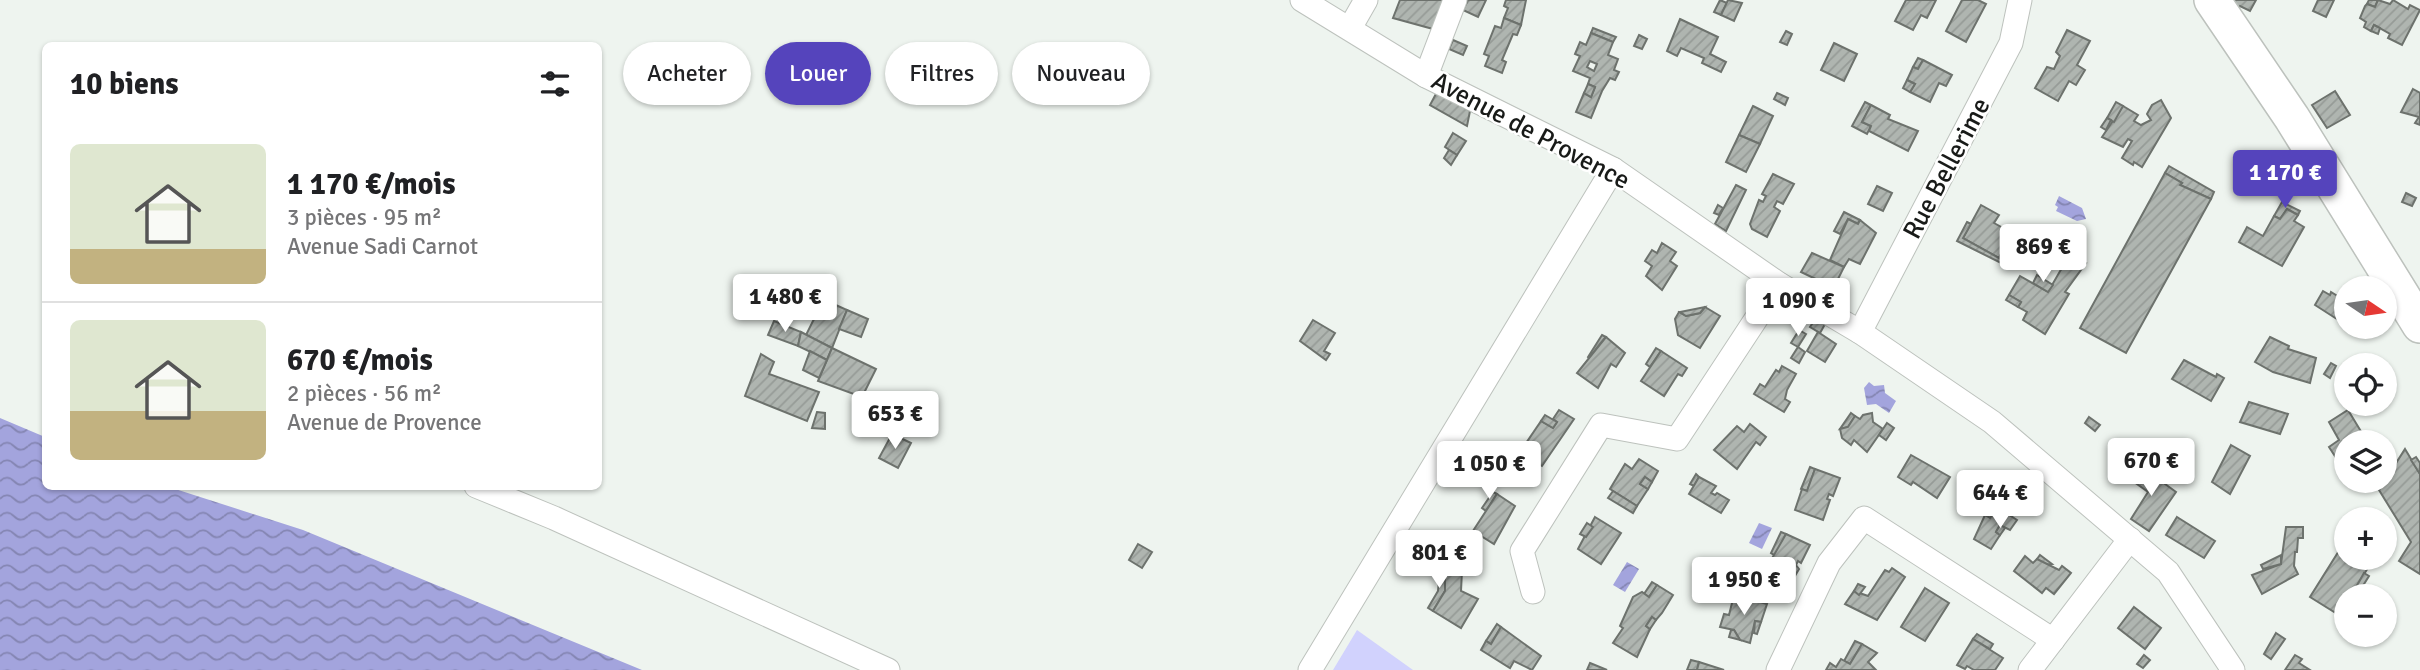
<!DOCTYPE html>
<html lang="fr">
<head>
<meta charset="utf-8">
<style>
  body { margin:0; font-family:Signika,sans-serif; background:#f6f6f6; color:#202124; height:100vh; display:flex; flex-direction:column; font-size:26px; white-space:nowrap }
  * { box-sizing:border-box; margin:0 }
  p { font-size:23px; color:#757577 }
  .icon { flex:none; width:38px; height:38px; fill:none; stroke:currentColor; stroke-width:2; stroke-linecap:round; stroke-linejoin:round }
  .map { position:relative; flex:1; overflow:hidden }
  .drawer { position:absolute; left:42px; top:42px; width:560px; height:448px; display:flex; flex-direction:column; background:#fff; border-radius:10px; box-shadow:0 2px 5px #0004 }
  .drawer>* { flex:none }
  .hud { position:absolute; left:623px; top:42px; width:665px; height:63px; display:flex; gap:14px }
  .needle { width:46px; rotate:103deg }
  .tools { position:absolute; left:2334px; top:276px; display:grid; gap:14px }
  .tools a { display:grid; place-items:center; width:63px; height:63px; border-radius:50%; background:#fff; box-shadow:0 2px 5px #0004; font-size:35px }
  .price { position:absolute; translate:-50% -60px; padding:0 16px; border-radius:7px; background:#fff; color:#222; font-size:23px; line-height:46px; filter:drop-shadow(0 2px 4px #0008) }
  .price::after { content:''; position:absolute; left:50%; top:42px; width:21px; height:16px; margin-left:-10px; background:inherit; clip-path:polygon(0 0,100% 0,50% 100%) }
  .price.current { background:#5544bc; color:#fff }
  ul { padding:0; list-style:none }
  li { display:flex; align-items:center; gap:21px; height:175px; padding:0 28px }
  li+li { border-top:2px solid #e0e0e0 }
  li span { display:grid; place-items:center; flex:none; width:196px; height:140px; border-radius:10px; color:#555 }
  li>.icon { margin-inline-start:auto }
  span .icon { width:84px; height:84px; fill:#fffc; stroke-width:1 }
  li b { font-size:30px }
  h2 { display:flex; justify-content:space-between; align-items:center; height:84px; padding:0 28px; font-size:30px }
  .pill { padding:0 24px; border-radius:32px; background:#fff; box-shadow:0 2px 5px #0004; font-size:24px; line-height:63px }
  .pill.current { background:#5544bc; color:#fff }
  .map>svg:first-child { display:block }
  .garden { fill:#d1d2fd }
  .water { fill:url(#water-waves) }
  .building { fill:url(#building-hatch); stroke:#6d726d; stroke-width:2; fill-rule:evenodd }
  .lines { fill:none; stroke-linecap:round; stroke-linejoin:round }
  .street-casing { stroke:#bdc2bd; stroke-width:25 }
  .primary-casing { stroke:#bdc2bd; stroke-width:38 }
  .street { stroke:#fff; stroke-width:23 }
  .primary { stroke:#fff; stroke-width:35 }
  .labels { text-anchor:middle; stroke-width:5; stroke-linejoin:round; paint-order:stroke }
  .street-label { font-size:26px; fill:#181a18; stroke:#fff }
</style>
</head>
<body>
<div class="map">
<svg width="2420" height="670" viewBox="0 0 2420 670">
  <defs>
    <pattern id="water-waves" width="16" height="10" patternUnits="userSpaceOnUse" patternTransform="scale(1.75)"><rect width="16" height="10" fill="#a3a4dd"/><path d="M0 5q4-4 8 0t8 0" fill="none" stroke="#8485b2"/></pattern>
    <pattern id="building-hatch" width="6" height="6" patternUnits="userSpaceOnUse" patternTransform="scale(1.75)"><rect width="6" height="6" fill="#afb5b0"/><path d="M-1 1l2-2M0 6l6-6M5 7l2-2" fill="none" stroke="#969b97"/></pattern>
  </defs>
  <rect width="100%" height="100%" fill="#eef4ef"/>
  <!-- garden -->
  <polygon class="garden" points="1357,630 1413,670 1333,670"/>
  <!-- water -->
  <g class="water">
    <polygon points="2059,196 2082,208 2086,219 2077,221 2056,211 2058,207 2055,205"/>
    <polygon points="1869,382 1874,386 1884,385 1885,393 1896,401 1889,413 1876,404 1867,405 1864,388"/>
    <polygon points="0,418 45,437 46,486 169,487 303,530 642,670 0,670"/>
    <polygon points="1759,523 1772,528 1762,549 1749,543"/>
    <polygon points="1627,562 1639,569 1625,592 1613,585"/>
  </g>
  <!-- building -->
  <g class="building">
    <polygon points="1400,0 1445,0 1433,29 1393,18"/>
    <polygon points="1468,0 1486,0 1478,17 1463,10"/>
    <polygon points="1506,0 1526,0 1521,25 1504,18 1508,8 1504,6"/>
    <polygon points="1720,0 1727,3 1721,15 1714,12"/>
    <polygon points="1728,0 1742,3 1734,21 1721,15"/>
    <polygon points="1906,0 1936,0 1927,18 1921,15 1913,30 1895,21"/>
    <polygon points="1962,0 1978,0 1986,4 1966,42 1946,31"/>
    <polygon points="2233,0 2256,0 2250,11 2240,6 2237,10"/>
    <polygon points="2318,0 2334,0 2326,17 2313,11"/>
    <polygon points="2369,0 2378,0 2375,7 2367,4"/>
    <polygon points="2378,0 2390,4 2393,0 2408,9 2410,5 2420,10 2402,45 2388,38 2390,34 2374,25 2371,31 2364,27 2366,22 2360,18 2365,6 2367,4 2375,7"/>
    <polygon points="1504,18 1521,25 1517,35 1513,34 1502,60 1506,62 1502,73 1485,66 1489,56 1484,54 1495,26 1501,28"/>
    <polygon points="1680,19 1718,37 1710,54 1726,62 1721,72 1702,63 1704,58 1681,48 1677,56 1667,51"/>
    <polygon points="2374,25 2380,28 2378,34 2371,31"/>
    <polygon points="1593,28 1616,37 1613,42 1591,33"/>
    <polygon points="2067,30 2090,41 2077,65 2085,70 2076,85 2069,81 2058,101 2035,88 2047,67 2054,69 2060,56 2056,52"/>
    <polygon points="1786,31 1792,34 1787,45 1780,42"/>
    <path d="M 1591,33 L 1613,42 L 1608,55 L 1618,59 L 1614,70 L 1619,72 L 1615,80 L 1610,78 L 1602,91 L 1591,118 L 1576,112 L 1584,93 L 1591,97 L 1595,87 L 1588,84 L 1590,78 L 1573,71 L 1580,56 L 1575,54 L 1580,42 L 1586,45 ZM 1590,61 L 1597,64 L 1594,71 L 1587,67 Z"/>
    <polygon points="1639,35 1647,39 1642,49 1634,46"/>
    <polygon points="1453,40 1467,46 1463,55 1449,49"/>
    <polygon points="1834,43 1857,54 1844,81 1821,70"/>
    <polygon points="1918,58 1923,60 1918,69 1913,67"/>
    <polygon points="1923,60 1952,75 1946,86 1939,83 1930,102 1910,92 1915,84 1907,80 1913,67 1918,69"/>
    <polygon points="1907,80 1915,84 1910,92 1903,88"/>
    <polygon points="1588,84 1595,87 1591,97 1584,93"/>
    <polygon points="2413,89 2420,93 2420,125 2415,123 2419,117 2401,112"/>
    <polygon points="2335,91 2350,115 2327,128 2312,105"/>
    <polygon points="1437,92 1470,111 1467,126 1430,105"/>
    <polygon points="1777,93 1788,98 1785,105 1774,99"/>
    <polygon points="2161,100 2171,118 2142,167 2134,162 2133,165 2122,158 2132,141 2128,139 2123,147 2102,137 2123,106 2138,115 2134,121 2141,125 2151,120 2147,114 2152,105"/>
    <polygon points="1865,102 1871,105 1862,122 1871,126 1867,134 1852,126"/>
    <polygon points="2116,102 2123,106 2114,122 2107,118"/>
    <polygon points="1871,105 1890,115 1888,119 1918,131 1908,151 1869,131 1871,126 1862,122"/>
    <polygon points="1753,106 1773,116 1760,144 1739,135"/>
    <polygon points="2107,118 2111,120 2106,130 2101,127"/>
    <polygon points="1453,133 1466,141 1457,155 1445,147"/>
    <polygon points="1739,135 1760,144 1746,172 1726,162"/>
    <polygon points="1449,150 1457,155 1451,165 1444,158"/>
    <polygon points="2169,166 2214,192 2211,199 2180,185 2182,183 2165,173"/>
    <polygon points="2165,173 2182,183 2180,185 2211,199 2126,353 2080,328"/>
    <polygon points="1773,174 1794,184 1783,204 1777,201 1774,207 1780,211 1767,237 1752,229 1750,224 1759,200 1763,202 1766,196 1762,194"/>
    <polygon points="1736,185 1746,190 1726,231 1715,224"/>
    <polygon points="1877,186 1892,193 1883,211 1868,204"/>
    <polygon points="2406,193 2416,198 2412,206 2402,202"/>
    <polygon points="2282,202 2300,211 2298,215 2287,209 2280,219 2274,216"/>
    <polygon points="1718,205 1723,208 1719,215 1714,213"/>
    <polygon points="1981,205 1999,215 1994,223 2012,233 1999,258 1963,238"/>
    <polygon points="2287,209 2298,215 2294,221 2304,227 2282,266 2239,242 2247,227 2263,236 2274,216 2280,219"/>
    <polygon points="1844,212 1860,220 1858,224 1848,219 1840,234 1834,231"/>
    <polygon points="1848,219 1858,224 1860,220 1876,233 1860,264 1849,259 1844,267 1830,260"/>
    <polygon points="1967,222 1971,224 1963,238 1999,258 2003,250 2007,252 2001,263 1957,241"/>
    <polygon points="1662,243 1676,252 1670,261 1677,266 1662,290 1646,276 1652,266 1645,261 1652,250 1657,253"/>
    <polygon points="1812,253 1844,267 1828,299 1815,291 1820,281 1801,272"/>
    <polygon points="2070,254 2086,263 2065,292 2069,294 2045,334 2023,320 2027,312 2018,307 2021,302 2009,295 2020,276 2048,292"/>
    <polygon points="2037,275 2053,285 2048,292 2033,283"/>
    <polygon points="2323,291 2330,295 2331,292 2347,302 2347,317 2343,323 2315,305"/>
    <polygon points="807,292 847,310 832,348 806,335 814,319 804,314 809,300 805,297"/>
    <polygon points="2009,295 2021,302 2018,307 2006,300"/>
    <polygon points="1705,307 1720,316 1700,348 1678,335 1675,319 1679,312 1686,316 1700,313"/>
    <polygon points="1705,307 1700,313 1686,316 1680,312"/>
    <polygon points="847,310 868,319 861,337 839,329"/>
    <polygon points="1820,312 1829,317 1820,333 1810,327"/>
    <polygon points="1313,320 1335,333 1324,351 1330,354 1326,360 1300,341"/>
    <polygon points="774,321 801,332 798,346 768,335"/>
    <polygon points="1799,330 1806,334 1798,347 1791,343"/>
    <polygon points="801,332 832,348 827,360 798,346"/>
    <polygon points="1818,332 1836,344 1825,362 1807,351"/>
    <polygon points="1602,335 1606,337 1589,358 1588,357"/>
    <polygon points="1606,337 1625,353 1616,367 1611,364 1598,388 1577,373"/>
    <polygon points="2270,337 2289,346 2288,349 2316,358 2310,383 2273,372 2255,362"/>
    <polygon points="1798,347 1805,352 1799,363 1791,358"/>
    <polygon points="832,348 876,369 862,397 818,381"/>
    <polygon points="1656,348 1661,351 1650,367 1646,364"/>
    <polygon points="810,351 827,360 819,378 803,370"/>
    <polygon points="1661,351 1687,368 1682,376 1678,374 1664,396 1641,381"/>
    <polygon points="761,354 774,362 769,374 819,392 807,421 745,396"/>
    <polygon points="2184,360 2216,377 2217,374 2224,378 2211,401 2172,379"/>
    <polygon points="2331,363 2336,366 2330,378 2324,374"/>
    <polygon points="1782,366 1796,374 1787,390 1785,399 1790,402 1784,412 1754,394 1760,384 1765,387 1776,370 1779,372"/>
    <polygon points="2249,402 2288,414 2280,434 2240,422"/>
    <polygon points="1559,410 1574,419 1542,466 1520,452 1541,421 1553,428 1557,422 1553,419"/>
    <polygon points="2348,410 2368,443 2347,443 2347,464 2342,467 2329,447 2339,440 2329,422"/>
    <polygon points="817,412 825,413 825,429 812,428"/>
    <polygon points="1851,413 1855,416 1848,427 1840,429"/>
    <polygon points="1872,413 1873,422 1883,429 1867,452 1854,440 1851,445 1842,438 1840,429 1848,427 1855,416 1860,419 1863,415"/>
    <polygon points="1545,415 1557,422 1553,428 1541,421"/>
    <polygon points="2089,417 2100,425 2095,431 2085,423"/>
    <polygon points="1887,423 1894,428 1886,440 1879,435"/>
    <polygon points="1750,424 1766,437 1760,445 1756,442 1737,469 1714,450 1737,426 1744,432"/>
    <polygon points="892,434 911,443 898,468 879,458"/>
    <polygon points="2231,445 2250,456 2230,494 2212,482"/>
    <polygon points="2405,449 2420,474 2420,574 2399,561 2411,542 2379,490"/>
    <polygon points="1911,455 1950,477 1937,498 1913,482 1911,485 1898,477"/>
    <polygon points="2416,457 2420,463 2420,474 2411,460"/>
    <polygon points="1639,459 1658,471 1652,482 1645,477 1640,484 1648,489 1637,506 1610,489 1625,464 1632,469"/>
    <polygon points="2139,465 2176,492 2149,531 2131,519 2148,492 2130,479"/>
    <polygon points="1810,467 1815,469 1807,491 1801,489"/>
    <polygon points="1815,469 1840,478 1833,496 1829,494 1827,499 1830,500 1823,520 1795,510 1802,489 1807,491"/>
    <polygon points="1696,474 1699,477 1694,486 1690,484"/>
    <polygon points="1645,477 1652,482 1648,489 1640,484"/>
    <polygon points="1699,477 1716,486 1711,493 1715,495 1717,493 1729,500 1721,513 1689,494"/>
    <polygon points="1613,491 1637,506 1633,513 1608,498"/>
    <polygon points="1493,492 1497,494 1486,511 1482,508"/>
    <polygon points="1497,494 1515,506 1494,544 1473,531"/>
    <polygon points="1989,503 1997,507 1990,518 1983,513"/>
    <polygon points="1997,507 2017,520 2010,530 2000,525 1996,532 2000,535 1991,549 1974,539 1985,515 1990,518"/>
    <polygon points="1595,517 1621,533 1601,564 1578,549"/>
    <polygon points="2177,517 2215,541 2204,558 2166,535"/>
    <polygon points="1587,523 1593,527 1586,537 1580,534"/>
    <polygon points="2000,525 2005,528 2000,535 1996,532"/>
    <polygon points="2286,527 2303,527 2303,538 2298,538 2297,552 2295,552 2294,566 2298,574 2262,594 2252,575 2281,564"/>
    <polygon points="1781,532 1786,534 1776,556 1771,553"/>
    <polygon points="1786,534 1810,545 1801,563 1798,561 1796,565 1799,569 1789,586 1763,574"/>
    <polygon points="2347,538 2347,558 2374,558 2350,597 2347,597 2339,615 2310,597"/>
    <polygon points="1138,544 1152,552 1142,568 1129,560"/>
    <polygon points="2040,555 2052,564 2044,565 2037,559"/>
    <polygon points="2281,555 2281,564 2263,569 2261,565"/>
    <polygon points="2025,556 2033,563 2037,559 2059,570 2062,566 2071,573 2054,594 2046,588 2042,593 2014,571"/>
    <polygon points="1892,568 1905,577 1877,620 1845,604 1854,591 1868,596 1885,570 1889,572"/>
    <polygon points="1440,569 1445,569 1445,591 1433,611 1428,608 1438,591"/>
    <polygon points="1445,569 1462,571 1461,591 1478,599 1461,628 1433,611 1445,591"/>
    <polygon points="2364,573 2369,576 2359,592 2355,589"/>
    <polygon points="1652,582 1657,585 1649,597 1644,594"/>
    <polygon points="1858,584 1865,587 1859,595 1854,591"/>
    <polygon points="1657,585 1673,595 1662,613 1656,620 1652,617 1646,626 1650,629 1637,657 1613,643 1623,628 1620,626 1633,597 1642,592 1649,597"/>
    <polygon points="1925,588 1949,603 1925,641 1901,627"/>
    <polygon points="1734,595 1767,604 1761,622 1755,621 1750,643 1740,640 1734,630 1720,627 1724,614 1729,615"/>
    <polygon points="2134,607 2161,628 2145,649 2118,628"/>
    <polygon points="1652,617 1656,620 1650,629 1646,626"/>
    <polygon points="1755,621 1761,622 1757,634 1754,633"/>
    <polygon points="1497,624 1501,627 1491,644 1486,641"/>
    <polygon points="1501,627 1541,656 1532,670 1514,661 1510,668 1481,650 1486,641 1491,644"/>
    <polygon points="1731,630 1734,630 1740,640 1729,637"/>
    <polygon points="2276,633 2285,639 2271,659 2264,654"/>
    <polygon points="1977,634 1993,644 1990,649 1973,639"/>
    <polygon points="1973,639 2003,658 1995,670 1974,670 1967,666 1965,669 1957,665"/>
    <polygon points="1855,641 1862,644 1850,664 1844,661"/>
    <polygon points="1862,644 1877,653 1868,662 1876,670 1826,670 1830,663 1836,667 1841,659 1850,664"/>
    <polygon points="2144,655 2150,660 2143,668 2137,664"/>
    <polygon points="2295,655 2302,659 2299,663 2310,670 2285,670"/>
    <polygon points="1691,660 1699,662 1697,670 1687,670"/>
    <polygon points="1699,662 1724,670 1697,670"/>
    <polygon points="1590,663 1607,670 1587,670"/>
  </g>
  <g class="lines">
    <!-- street casing -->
    <g class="street-casing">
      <g id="street">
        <polyline points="1302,0 1426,76 1613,169 1779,284 1860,332 1992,422 2168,572 2233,670"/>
        <polyline points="1350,28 1366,0"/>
        <polyline points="1426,76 1455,0"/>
        <polyline points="1860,332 2011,43 2020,0"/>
        <polyline points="476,486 554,518 888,670"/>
        <polyline points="1533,592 1522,551 1601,425 1677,439 1779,284"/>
        <polyline points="1310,670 1613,169"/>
        <polyline points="1778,670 1829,563 1864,518 2053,640"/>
        <polyline points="2030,670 2130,539"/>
      </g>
    </g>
    <!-- primary casing -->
    <g class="primary-casing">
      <polyline id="primary" points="2212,0 2292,118 2420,325"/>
    </g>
    <!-- street -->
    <use href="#street" class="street"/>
    <!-- primary -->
    <use href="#primary" class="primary"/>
  </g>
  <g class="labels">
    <!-- street labels -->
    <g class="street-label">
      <text transform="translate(1531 130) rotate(28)" y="9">Avenue de Provence</text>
      <text transform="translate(1946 168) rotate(-62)" y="9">Rue Bellerime</text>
    </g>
  </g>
</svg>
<div class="tools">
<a><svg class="needle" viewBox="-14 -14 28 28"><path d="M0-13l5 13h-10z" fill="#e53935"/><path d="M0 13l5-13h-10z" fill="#757577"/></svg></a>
<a><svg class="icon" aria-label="locate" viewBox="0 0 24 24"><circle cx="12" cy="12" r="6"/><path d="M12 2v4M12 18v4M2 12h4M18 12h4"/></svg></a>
<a><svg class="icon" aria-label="layers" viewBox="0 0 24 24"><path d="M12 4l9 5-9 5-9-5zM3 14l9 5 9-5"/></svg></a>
<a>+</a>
<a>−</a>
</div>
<b class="price current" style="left:2285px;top:210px">1 170 €</b>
<b class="price" style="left:2043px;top:284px">869 €</b>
<b class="price" style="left:785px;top:334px">1 480 €</b>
<b class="price" style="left:1798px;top:338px">1 090 €</b>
<b class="price" style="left:895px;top:451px">653 €</b>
<b class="price" style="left:2151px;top:498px">670 €</b>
<b class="price" style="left:1489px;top:501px">1 050 €</b>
<b class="price" style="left:2000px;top:530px">644 €</b>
<b class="price" style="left:1439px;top:590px">801 €</b>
<b class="price" style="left:1744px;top:617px">1 950 €</b>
<div class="hud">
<a class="pill">Acheter</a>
<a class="pill current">Louer</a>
<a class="pill">Filtres</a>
<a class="pill">Nouveau</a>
</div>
<section class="drawer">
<h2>10 biens<svg class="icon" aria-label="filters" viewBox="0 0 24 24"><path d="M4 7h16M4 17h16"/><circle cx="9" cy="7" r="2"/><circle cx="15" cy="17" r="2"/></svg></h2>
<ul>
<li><span style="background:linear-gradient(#dfe7d0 75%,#c2b280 0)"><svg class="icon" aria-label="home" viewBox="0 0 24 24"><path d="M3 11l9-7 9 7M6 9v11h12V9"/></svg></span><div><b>1 170 €/mois</b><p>3 pièces · 95 m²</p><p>Avenue Sadi Carnot</p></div></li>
<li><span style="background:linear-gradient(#dfe7d0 65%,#c2b280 0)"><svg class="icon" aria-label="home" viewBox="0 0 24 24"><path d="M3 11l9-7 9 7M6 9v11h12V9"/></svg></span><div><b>670 €/mois</b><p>2 pièces · 56 m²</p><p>Avenue de Provence</p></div></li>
</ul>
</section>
</div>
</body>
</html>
